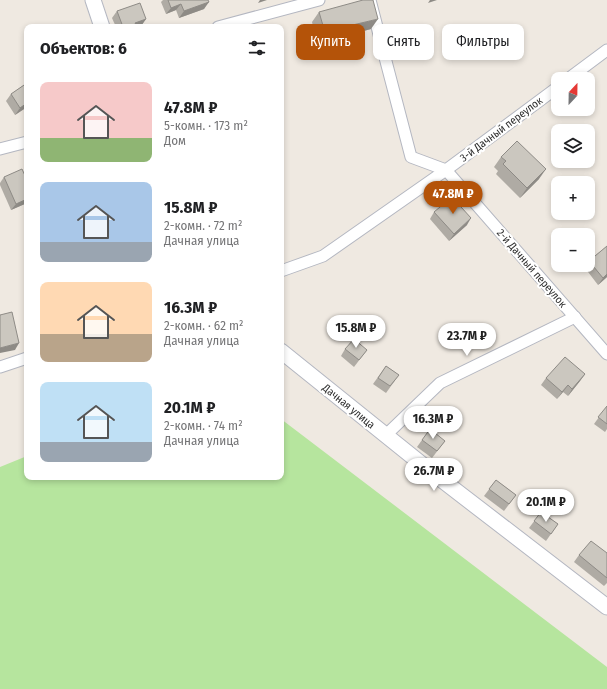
<!DOCTYPE html>
<html lang="ru">
<head>
<meta charset="utf-8">
<style>
  body { margin:0; font-family:"Fira Sans Condensed",sans-serif; background:#f2f2f2; color:#202124; height:100vh; display:flex; flex-direction:column; font-size:15px; white-space:nowrap }
  * { box-sizing:border-box; margin:0 }
  p { font-size:13px; color:#757577 }
  .icon { flex:none; width:22px; height:22px; fill:none; stroke:currentColor; stroke-width:2; stroke-linecap:round; stroke-linejoin:round }
  .map { position:relative; flex:1; overflow:hidden }
  .details { position:absolute; left:24px; top:24px; width:260px; height:456px; display:flex; flex-direction:column; background:#fff; border-radius:8px; box-shadow:0 2px 6px #0003 }
  .details>* { flex:none }
  .hud { position:absolute; left:296px; top:24px; width:251px; height:36px; display:flex; gap:8px }
  .needle { width:26px; rotate:22deg }
  .fabs { position:absolute; left:551px; top:72px; display:grid; gap:8px }
  .fabs a { display:grid; place-items:center; width:44px; height:44px; border-radius:8px; background:#fff; box-shadow:0 2px 6px #0003; font-size:20px }
  .price { position:absolute; translate:-50% -34px; padding:0 9px; border-radius:14px; background:#fff; color:#222; font-size:13px; line-height:26px; filter:drop-shadow(0 1px 2px #0008) }
  .price::after { content:''; position:absolute; left:50%; top:24px; width:12px; height:9px; margin-left:-6px; background:inherit; clip-path:polygon(0 0,100% 0,50% 100%) }
  .price.active { background:#b45309; color:#fff }
  ul { padding:0; list-style:none }
  li { display:flex; align-items:center; gap:12px; height:100px; padding:0 16px }
  li span { display:grid; place-items:center; flex:none; width:112px; height:80px; border-radius:8px; color:#555 }
  li>.icon { margin-inline-start:auto }
  span .icon { width:48px; height:48px; fill:#fffc; stroke-width:1 }
  li b { font-size:17px }
  h2 { display:flex; justify-content:space-between; align-items:center; height:48px; padding:0 16px; font-size:17px }
  .chip { padding:0 14px; border-radius:8px; background:#fff; box-shadow:0 2px 6px #0003; font-size:14px; line-height:36px }
  .chip.active { background:#b45309; color:#fff }
  .map>svg:first-child { display:block }
  .green { fill:#b6e59e }
  .lines { fill:none; stroke-linecap:round; stroke-linejoin:round }
  .street-casing { stroke:#b4b7c1; stroke-width:13 }
  .secondary-casing { stroke:#b4b7c1; stroke-width:17 }
  .street { stroke:#fff; stroke-width:11 }
  .secondary { stroke:#fff; stroke-width:15 }
  .wall { fill:#afaba4 }
  .shaded-wall { fill:#8e8b86 }
  .building { fill:#cbc7bf; stroke:#8e8b86 }
  .labels { text-anchor:middle; stroke-width:4; stroke-linejoin:round; paint-order:stroke }
  .street-label { font-size:11px; fill:#2e2e2e; stroke:#fff }
</style>
</head>
<body>
<div class="map">
<svg width="607" height="689" viewBox="0 0 607 689">
  <rect width="100%" height="100%" fill="#efe9e1"/>
  <!-- green -->
  <polygon class="green" points="281,419 607,667 607,689 0,689 0,467 27,456 27,477 281,477"/>
  <g class="lines">
    <!-- street casing -->
    <g class="street-casing">
      <g id="street">
        <polyline points="370,0 411,157 446,170 607,354"/>
        <polyline points="218,27 319,0"/>
        <polyline points="568,79 607,50"/>
        <polyline points="0,149 27,142"/>
        <polyline points="281,271 323,256 446,170 558,87"/>
        <polyline points="0,367 27,358"/>
        <polyline points="386,435 440,383 575,317"/>
      </g>
    </g>
    <!-- secondary casing -->
    <g class="secondary-casing">
      <g id="secondary">
        <polyline points="93,0 102,27"/>
        <polyline points="281,351 429,470 607,607"/>
      </g>
    </g>
    <!-- street -->
    <use href="#street" class="street"/>
    <!-- secondary -->
    <use href="#secondary" class="secondary"/>
  </g>
  <!-- wall -->
  <g class="wall">
    <polygon points="163,0 208,0 204,9 179,18 176,10 166,14 161,2"/>
    <polygon points="117,11 146,19 141,26 139,27 116,27 112,18"/>
    <polygon points="319,12 371,29 333,39 332,35 316,39 312,22"/>
    <polygon points="27,83 27,107 15,115 6,101 11,94"/>
    <polygon points="501,157 539,179 520,198 496,174 498,171 494,167"/>
    <polygon points="4,177 27,180 27,203 11,210 0,185 0,183"/>
    <polygon points="434,212 467,225 449,241 430,219"/>
    <polygon points="607,246 607,277 598,285 585,268 587,265 588,265 588,263 589,261"/>
    <polygon points="345,349 367,350 354,367 341,356"/>
    <polygon points="386,366 399,375 386,393 373,384"/>
    <polygon points="585,374 580,381 568,396 563,392 557,399 541,385 546,378"/>
    <polygon points="607,406 607,429 605,432 594,424"/>
    <polygon points="422,440 445,441 432,458 417,447"/>
    <polygon points="496,480 516,495 504,511 484,496"/>
    <polygon points="541,512 558,524 546,541 529,528"/>
    <polygon points="607,553 607,583 604,586 574,562 579,555"/>
  </g>
  <!-- shaded-wall -->
  <g class="shaded-wall">
    <polygon points="260,0 267,0 258,3"/>
    <polygon points="430,0 437,0 428,3"/>
    <polygon points="209,2 204,9 179,18 184,11"/>
    <polygon points="181,4 176,10 166,14 171,8"/>
    <polygon points="146,19 141,26 139,27 133,27 135,23"/>
    <polygon points="378,19 371,29 333,39 340,28"/>
    <polygon points="339,25 332,35 316,39 324,29"/>
    <polygon points="27,103 27,107 15,115 20,108"/>
    <polygon points="546,169 539,179 520,198 527,188"/>
    <polygon points="27,199 27,203 11,210 16,204"/>
    <polygon points="471,218 467,225 449,241 454,234"/>
    <polygon points="607,274 607,277 598,285 603,278"/>
    <polygon points="19,343 15,350 0,353 0,348"/>
    <polygon points="585,374 580,381 568,396 572,389"/>
    <polygon points="568,385 563,392 557,399 562,392"/>
  </g>
  <!-- building -->
  <g class="building">
    <polygon points="168,0 208,0 209,2 184,11 181,4 171,8"/>
    <polygon points="363,0 373,0 378,19 340,28 339,25 324,29 319,12"/>
    <polygon points="140,3 146,19 135,23 137,27 123,27 117,11"/>
    <polygon points="244,25 244,27 237,27"/>
    <polygon points="27,83 27,103 20,108 11,94"/>
    <polygon points="517,141 546,169 527,188 503,164 506,161 501,157"/>
    <polygon points="22,169 27,180 27,199 16,204 4,177"/>
    <polygon points="452,197 471,218 454,234 434,212"/>
    <polygon points="607,246 607,274 603,278 589,261"/>
    <polygon points="12,312 19,343 0,348 0,315"/>
    <polygon points="354,339 367,350 359,360 345,349"/>
    <polygon points="565,357 585,374 572,389 568,385 562,392 546,378"/>
    <polygon points="386,366 399,375 390,386 378,378"/>
    <polygon points="607,406 607,424 598,417"/>
    <polygon points="430,429 445,441 437,451 422,440"/>
    <polygon points="496,480 516,495 509,504 489,489"/>
    <polygon points="541,512 558,524 551,534 534,521"/>
    <polygon points="591,541 607,553 607,578 579,555"/>
  </g>
  <g class="labels">
    <!-- street labels -->
    <g class="street-label">
      <text transform="translate(501 129) rotate(-37)" y="4">3-й Дачный переулок</text>
      <text transform="translate(532 268) rotate(49)" y="4">2-й Дачный переулок</text>
      <text transform="translate(349 406) rotate(39)" y="4">Дачная улица</text>
    </g>
  </g>
</svg>
<div class="fabs">
<a><svg class="needle" viewBox="-14 -14 28 28"><path d="M0-13l5 13h-10z" fill="#e53935"/><path d="M0 13l5-13h-10z" fill="#757577"/></svg></a>
<a><svg class="icon" aria-label="layers" viewBox="0 0 24 24"><path d="M12 4l9 5-9 5-9-5zM3 14l9 5 9-5"/></svg></a>
<a>+</a>
<a>−</a>
</div>
<b class="price active" style="left:453px;top:215px">47.8M ₽</b>
<b class="price" style="left:356px;top:349px">15.8M ₽</b>
<b class="price" style="left:467px;top:357px">23.7M ₽</b>
<b class="price" style="left:433px;top:440px">16.3M ₽</b>
<b class="price" style="left:434px;top:492px">26.7M ₽</b>
<b class="price" style="left:546px;top:523px">20.1M ₽</b>
<div class="hud">
<a class="chip active">Купить</a>
<a class="chip">Снять</a>
<a class="chip">Фильтры</a>
</div>
<section class="details">
<h2>Объектов: 6<svg class="icon" aria-label="filters" viewBox="0 0 24 24"><path d="M4 7h16M4 17h16"/><circle cx="9" cy="7" r="2"/><circle cx="15" cy="17" r="2"/></svg></h2>
<ul>
<li><span style="background:linear-gradient(#f6c9c9 70%,#8fb573 0)"><svg class="icon" aria-label="home" viewBox="0 0 24 24"><path d="M3 11l9-7 9 7M6 9v11h12V9"/></svg></span><div><b>47.8M ₽</b><p>5-комн. · 173 m²</p><p>Дом</p></div></li>
<li><span style="background:linear-gradient(#a9c7e8 75%,#9aa5b1 0)"><svg class="icon" aria-label="home" viewBox="0 0 24 24"><path d="M3 11l9-7 9 7M6 9v11h12V9"/></svg></span><div><b>15.8M ₽</b><p>2-комн. · 72 m²</p><p>Дачная улица</p></div></li>
<li><span style="background:linear-gradient(#ffd9b3 65%,#b9a48a 0)"><svg class="icon" aria-label="home" viewBox="0 0 24 24"><path d="M3 11l9-7 9 7M6 9v11h12V9"/></svg></span><div><b>16.3M ₽</b><p>2-комн. · 62 m²</p><p>Дачная улица</p></div></li>
<li><span style="background:linear-gradient(#bfe0f5 75%,#9aa5b1 0)"><svg class="icon" aria-label="home" viewBox="0 0 24 24"><path d="M3 11l9-7 9 7M6 9v11h12V9"/></svg></span><div><b>20.1M ₽</b><p>2-комн. · 74 m²</p><p>Дачная улица</p></div></li>
</ul>
</section>
</div>
</body>
</html>
